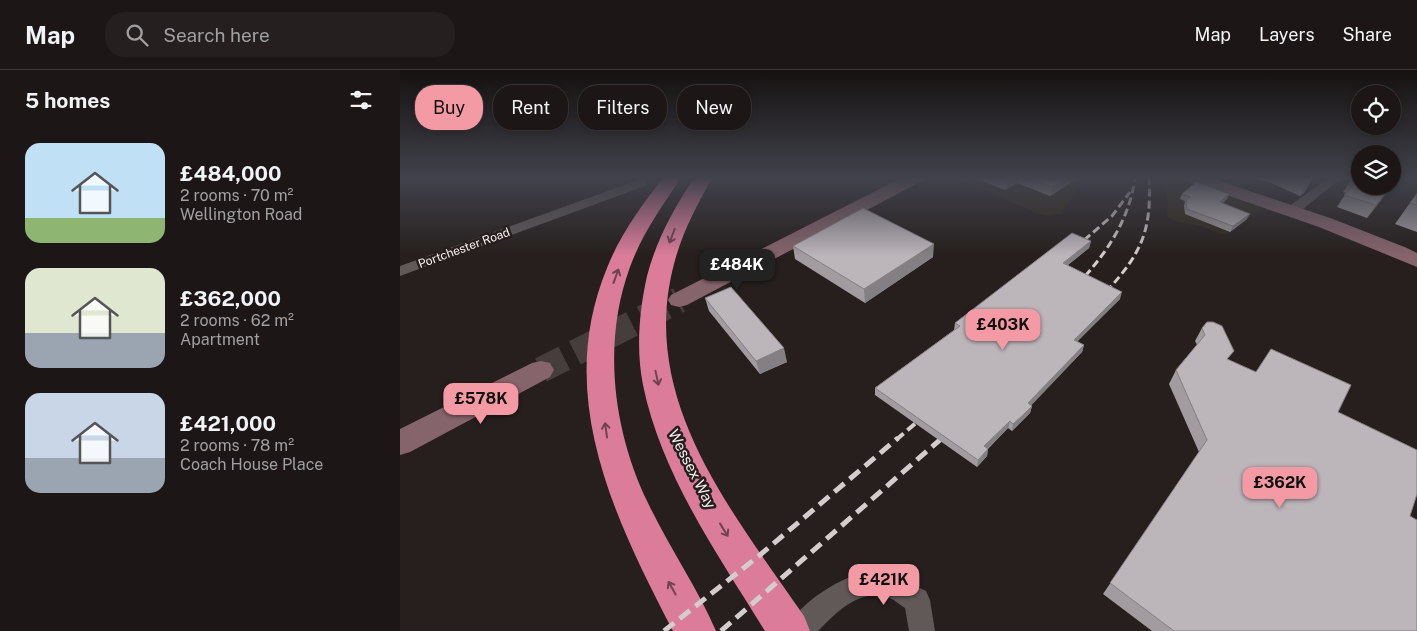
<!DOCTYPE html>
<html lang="en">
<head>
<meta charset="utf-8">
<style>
  body { margin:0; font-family:"Public Sans",sans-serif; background:#25201f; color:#f1f3f6; height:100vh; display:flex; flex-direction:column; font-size:19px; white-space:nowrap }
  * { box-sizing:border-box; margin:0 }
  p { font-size:16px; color:#a09fa1 }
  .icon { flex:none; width:28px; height:28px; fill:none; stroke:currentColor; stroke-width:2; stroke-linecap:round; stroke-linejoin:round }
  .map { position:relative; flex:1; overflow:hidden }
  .side { display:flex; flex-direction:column; background:#1c1716; width:400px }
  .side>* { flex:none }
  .guide { position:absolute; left:15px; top:15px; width:475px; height:45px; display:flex; gap:10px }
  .controls { position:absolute; left:951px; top:15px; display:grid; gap:10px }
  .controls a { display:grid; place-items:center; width:50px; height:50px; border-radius:50%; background:#1c1716; box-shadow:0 2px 8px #0003,0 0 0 1px #3a3635; font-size:25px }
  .price { position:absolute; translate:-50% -42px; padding:0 11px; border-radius:10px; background:#f49aa4; color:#111; font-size:16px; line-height:32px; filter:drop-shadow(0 1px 2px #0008) }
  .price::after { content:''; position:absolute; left:50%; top:30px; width:15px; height:11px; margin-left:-8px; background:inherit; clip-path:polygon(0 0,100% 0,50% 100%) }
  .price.active { background:#222; color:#fff }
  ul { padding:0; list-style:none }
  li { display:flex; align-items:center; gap:15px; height:125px; padding:0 25px }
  li span { display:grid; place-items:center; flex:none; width:140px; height:100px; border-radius:15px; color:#555 }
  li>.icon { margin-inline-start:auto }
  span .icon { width:60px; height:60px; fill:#fffc; stroke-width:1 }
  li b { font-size:21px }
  h2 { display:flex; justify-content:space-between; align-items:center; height:60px; padding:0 25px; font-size:21px }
  .pill { padding:0 18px; border-radius:20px; background:#1c1716; box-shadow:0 2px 8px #0003,0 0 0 1px #3a3635; font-size:18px; line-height:45px }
  .pill.active { background:#f49aa4; color:#111 }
  header { display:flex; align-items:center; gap:30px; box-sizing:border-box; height:70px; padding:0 25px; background:#1c1716; border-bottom:1px solid #3a3635 }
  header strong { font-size:24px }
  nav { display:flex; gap:28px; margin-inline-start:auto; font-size:18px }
  .search { width:350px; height:45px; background:#25201f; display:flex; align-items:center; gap:12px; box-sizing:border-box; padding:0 18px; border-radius:20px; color:#a09fa1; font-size:19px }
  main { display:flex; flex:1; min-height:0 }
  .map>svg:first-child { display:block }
  .commercial { fill:#2f2717 }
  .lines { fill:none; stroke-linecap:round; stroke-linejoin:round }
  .secondary-tunnel { stroke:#453e3c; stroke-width:26; stroke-dasharray:26 12; stroke-linecap:butt }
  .street { fill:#615957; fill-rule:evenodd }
  .secondary { fill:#86646b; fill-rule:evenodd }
  .highway { fill:#db7c9a; fill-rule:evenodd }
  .rail-far2 { stroke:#d3cecd; stroke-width:3; stroke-dasharray:8 4; stroke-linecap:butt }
  .rail-far1 { stroke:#d3cecd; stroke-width:4; stroke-dasharray:10 5; stroke-linecap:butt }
  .rail { stroke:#d3cecd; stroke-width:5; stroke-dasharray:13 7; stroke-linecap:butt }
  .wall { fill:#a29ca0 }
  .shaded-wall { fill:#847f82 }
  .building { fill:#bcb5ba; stroke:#847f82 }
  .oneway { stroke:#6e444f }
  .labels { text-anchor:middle; stroke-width:5; stroke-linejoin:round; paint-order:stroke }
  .far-street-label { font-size:12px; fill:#f5f0ef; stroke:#261f1d }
  .street-label { font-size:15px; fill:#f5f0ef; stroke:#261f1d }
</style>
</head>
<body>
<header>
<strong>Map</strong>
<div class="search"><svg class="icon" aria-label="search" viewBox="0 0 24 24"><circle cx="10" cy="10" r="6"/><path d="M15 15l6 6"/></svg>Search here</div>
<nav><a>Map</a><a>Layers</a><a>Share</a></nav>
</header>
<main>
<section class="side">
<h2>5 homes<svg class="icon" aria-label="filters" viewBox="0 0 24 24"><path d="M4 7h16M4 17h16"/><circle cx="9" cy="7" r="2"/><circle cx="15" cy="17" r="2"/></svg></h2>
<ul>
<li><span style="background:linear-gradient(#bfe0f5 75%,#8fb573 0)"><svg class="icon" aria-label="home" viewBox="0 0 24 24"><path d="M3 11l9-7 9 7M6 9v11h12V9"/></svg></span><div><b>£484,000</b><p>2 rooms · 70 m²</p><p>Wellington Road</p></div></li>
<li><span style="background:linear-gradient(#dfe7d0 65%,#9aa5b1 0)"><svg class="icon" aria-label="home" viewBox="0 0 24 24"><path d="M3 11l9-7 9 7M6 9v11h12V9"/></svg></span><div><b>£362,000</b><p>2 rooms · 62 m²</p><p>Apartment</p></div></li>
<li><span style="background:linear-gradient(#c9d6e8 65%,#9aa5b1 0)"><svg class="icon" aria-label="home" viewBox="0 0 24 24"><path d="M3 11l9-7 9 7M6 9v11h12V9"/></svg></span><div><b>£421,000</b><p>2 rooms · 78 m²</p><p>Coach House Place</p></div></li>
</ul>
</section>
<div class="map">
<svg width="1017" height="561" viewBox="0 0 1017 561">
  <rect width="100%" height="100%" fill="#261f1d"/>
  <!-- commercial -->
  <g class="commercial">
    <polygon points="555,108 685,108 661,143 649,146 639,144"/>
    <polygon points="762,108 778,108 862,138 826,165 797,155 784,154 767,147 768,133"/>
  </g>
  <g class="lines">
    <!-- secondary-tunnel -->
    <polyline class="secondary-tunnel" points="141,300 279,230"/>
    <!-- street -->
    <g class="street">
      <polygon points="928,108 941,108 902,140 892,140 891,137 892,134"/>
      <polygon points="241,109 245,110 247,113 245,116 0,206 0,196"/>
      <path d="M 472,500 L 489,503 L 526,521 L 530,530 L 535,561 L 509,561 L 505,538 C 499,534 492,528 485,526 C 456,521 436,543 418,561 L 386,561 C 398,532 442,506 472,500 Z"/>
    </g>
    <!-- secondary -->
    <g class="secondary">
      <polygon points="501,108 523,108 520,112 287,235 279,237 271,235 268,230 271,225"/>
      <polygon points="787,108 811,108 933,149 1007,178 1017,183 1017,197 919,157 789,112"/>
      <polygon points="141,291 150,293 154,300 150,307 10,382 0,385 0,359 132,293"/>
    </g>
    <!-- highway -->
    <g class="highway">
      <path d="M 263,108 L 281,108 C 262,136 242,164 230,197 C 202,273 213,361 248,433 C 269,477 297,517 316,561 L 273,561 C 214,447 154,326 207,198 C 220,165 241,136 263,108 Z"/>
      <path d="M 294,108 L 312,108 C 297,135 282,163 274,194 C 238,330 332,441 404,546 L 410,561 L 365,561 C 318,485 261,404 243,315 C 236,280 239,242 247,206 C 256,171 274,138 294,108 Z"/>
    </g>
    <!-- rail-far2 -->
    <g class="rail-far2">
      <polyline points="675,178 712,146 730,122"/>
      <path d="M 677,215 C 706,184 729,151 735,108"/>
      <path d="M 706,222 C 741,184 752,161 749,108"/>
    </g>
    <!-- rail-far1 -->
    <g class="rail-far1">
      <polyline points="702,226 707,221"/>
      <polyline points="496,370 525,345"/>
      <polyline points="540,370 549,362"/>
    </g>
    <!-- rail -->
    <g class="rail">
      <polyline points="264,561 360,485 498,368"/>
      <polyline points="321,561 542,368"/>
    </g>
  </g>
  <!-- wall -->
  <g class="wall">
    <polygon points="575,108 678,108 650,126 617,113 605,120"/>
    <polygon points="854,108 913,108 904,123 900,126 871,113"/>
    <polygon points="952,108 982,129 967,148 937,137 946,123 943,122"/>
    <polygon points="1017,123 1017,162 995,154"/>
    <polygon points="782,124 829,124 827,129 822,133 847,149 830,162 785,144 784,136 785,131 780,129"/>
    <polygon points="691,171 689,178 668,195 720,229 677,271 684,275 682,282 631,335 632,336 630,343 612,361 608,358 588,379 587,386 577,397 475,325 475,318 554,260 555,253"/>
    <polygon points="393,176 533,187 465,233 395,189"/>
    <polygon points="305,228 387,292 360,304 309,241"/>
    <polygon points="802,258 829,290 938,342 1010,446 1017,561 752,561 703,524 799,382 769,314 776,300 797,275 795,271"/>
  </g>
  <!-- shaded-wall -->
  <g class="shaded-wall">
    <polygon points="612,108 618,108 617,113 605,120 607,111"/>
    <polygon points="666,108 678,108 650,126 652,117"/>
    <polygon points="912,108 913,108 904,123 900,126 909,109"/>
    <polygon points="991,117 982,129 967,148 976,135"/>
    <polygon points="829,124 827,129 818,138 820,132"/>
    <polygon points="850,144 847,149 830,162 833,156"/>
    <polygon points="691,171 689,178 661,200 663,193"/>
    <polygon points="534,174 533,187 465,233 464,219"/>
    <polygon points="722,222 720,229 672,277 674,270"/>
    <polygon points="684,275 682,282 626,341 628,333"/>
    <polygon points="384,278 387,292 360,304 356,291"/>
    <polygon points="632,336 630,343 612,361 613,354"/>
    <polygon points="610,351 608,358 583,383 584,376"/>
    <polygon points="588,379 587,386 577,397 578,390"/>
  </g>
  <!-- building -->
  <g class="building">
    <polygon points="599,108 612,108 607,111"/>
    <polygon points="629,108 666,108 652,117"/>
    <polygon points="952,108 960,108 960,116 988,116 991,117 976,135 944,125 956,112 950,110"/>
    <polygon points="796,112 829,124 820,132 850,144 833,156 787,139 786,131 790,127 782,124"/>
    <polygon points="1017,123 1017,135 1010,133"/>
    <polygon points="463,138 534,174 464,219 393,176"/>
    <polygon points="672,163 691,171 663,193 722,222 674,270 684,275 628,333 632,336 623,345 613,354 610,351 584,376 588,379 578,390 475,318 560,256 555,253"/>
    <polygon points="331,217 384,278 356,291 305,228"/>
    <polygon points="807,252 813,252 822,256 834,281 827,289 856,302 871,279 951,315 938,342 1017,380 1017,424 1010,446 1017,450 1017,561 774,561 710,513 807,370 776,300 805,265 802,258"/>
  </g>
  <!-- one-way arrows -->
  <defs><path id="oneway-shaft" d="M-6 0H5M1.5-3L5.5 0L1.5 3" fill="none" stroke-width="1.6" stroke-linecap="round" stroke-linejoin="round" transform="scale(1.25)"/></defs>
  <g class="oneway">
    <use href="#oneway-shaft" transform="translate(272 166) rotate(111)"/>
    <use href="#oneway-shaft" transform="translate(216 206) rotate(-70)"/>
    <use href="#oneway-shaft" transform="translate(257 308) rotate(78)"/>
    <use href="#oneway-shaft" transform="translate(206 360) rotate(-98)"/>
    <use href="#oneway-shaft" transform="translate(324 460) rotate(58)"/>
    <use href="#oneway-shaft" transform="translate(272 518) rotate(-119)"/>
  </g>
  <!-- sky -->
  <linearGradient id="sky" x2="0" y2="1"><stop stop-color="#151110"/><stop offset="0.58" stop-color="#41424c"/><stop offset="1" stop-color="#41424c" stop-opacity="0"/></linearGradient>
  <rect width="1017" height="186" fill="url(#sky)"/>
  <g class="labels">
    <!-- far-street labels -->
    <g class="far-street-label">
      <text transform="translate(64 178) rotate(-20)" y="4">Portchester Road</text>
    </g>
    <!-- street labels -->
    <g class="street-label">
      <text transform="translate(292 399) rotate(63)" y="5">Wessex Way</text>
    </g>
  </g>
</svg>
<div class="controls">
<a><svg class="icon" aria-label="locate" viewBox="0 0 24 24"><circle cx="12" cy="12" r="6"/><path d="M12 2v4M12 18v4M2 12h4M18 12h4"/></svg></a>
<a><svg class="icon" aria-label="layers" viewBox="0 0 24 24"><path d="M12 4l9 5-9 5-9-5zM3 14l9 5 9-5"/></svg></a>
</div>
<b class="price active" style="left:337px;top:221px">£484K</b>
<b class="price" style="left:603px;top:281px">£403K</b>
<b class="price" style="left:81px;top:355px">£578K</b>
<b class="price" style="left:880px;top:439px">£362K</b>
<b class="price" style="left:484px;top:536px">£421K</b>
<div class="guide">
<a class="pill active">Buy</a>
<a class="pill">Rent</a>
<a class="pill">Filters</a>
<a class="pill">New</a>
</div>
</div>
</main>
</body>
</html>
